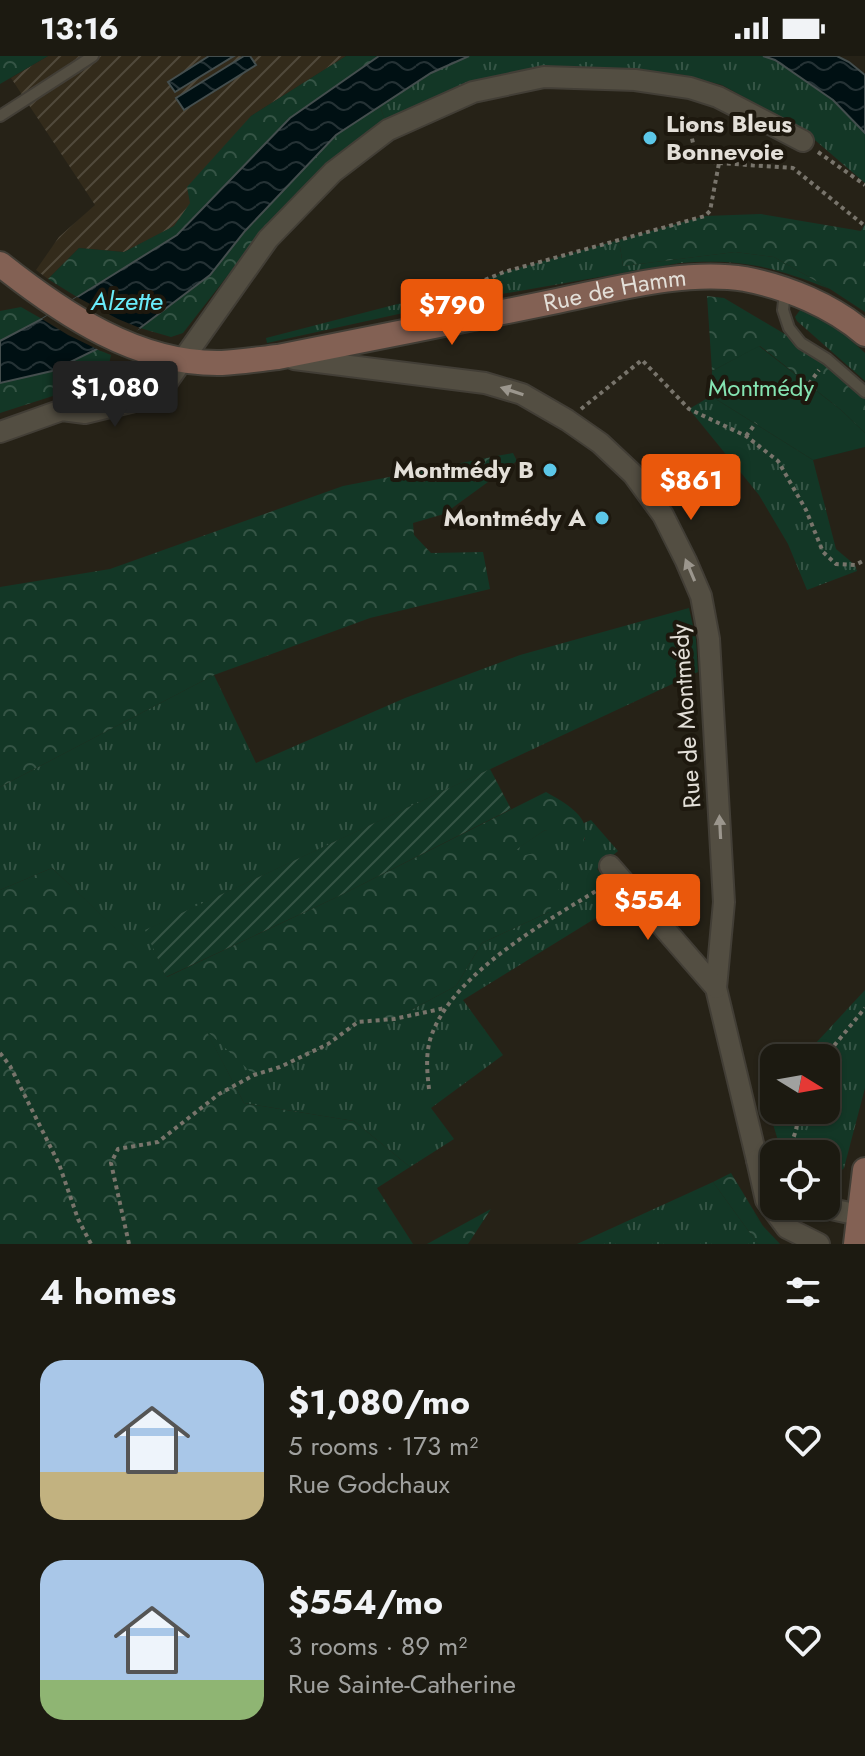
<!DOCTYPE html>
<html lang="en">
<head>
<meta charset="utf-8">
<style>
  body { margin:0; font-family:Jost,sans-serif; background:#29271f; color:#f1f3f6; height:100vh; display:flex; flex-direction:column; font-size:30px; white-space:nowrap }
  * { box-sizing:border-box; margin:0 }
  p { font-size:26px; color:#a0a19f }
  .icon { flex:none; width:44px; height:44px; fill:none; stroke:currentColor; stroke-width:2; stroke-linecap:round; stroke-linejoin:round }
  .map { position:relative; height:1188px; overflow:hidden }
  .details { display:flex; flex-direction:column; background:#1c1a11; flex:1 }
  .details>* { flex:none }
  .needle { width:52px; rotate:101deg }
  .tools { position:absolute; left:760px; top:988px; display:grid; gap:16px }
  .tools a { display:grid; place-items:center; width:80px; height:80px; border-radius:16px; background:#1c1a11; box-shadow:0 2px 6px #0004,0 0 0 2px #3a3831; font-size:40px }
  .price { position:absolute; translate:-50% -68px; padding:0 18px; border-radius:8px; background:#ea580c; color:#fff; font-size:26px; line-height:52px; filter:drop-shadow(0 2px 4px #0008) }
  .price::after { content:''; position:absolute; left:50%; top:48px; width:24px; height:18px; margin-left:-12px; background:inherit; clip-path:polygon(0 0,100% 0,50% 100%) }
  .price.active { background:#222; color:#fff }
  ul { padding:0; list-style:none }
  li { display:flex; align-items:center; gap:24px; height:200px; padding:0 40px }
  li span { display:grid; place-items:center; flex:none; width:224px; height:160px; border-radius:24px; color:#555 }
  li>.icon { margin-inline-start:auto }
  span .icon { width:96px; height:96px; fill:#fffc; stroke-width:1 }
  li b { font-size:34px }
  h2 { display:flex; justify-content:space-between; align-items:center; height:96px; padding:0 40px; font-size:34px }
  .status { display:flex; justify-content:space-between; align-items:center; height:56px; padding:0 40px; background:#1c1a11; direction:ltr }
  .status svg { height:22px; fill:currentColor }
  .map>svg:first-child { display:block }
  .industrial { fill:url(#industrial-furrows) }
  .grass { fill:url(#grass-tufts) }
  .forest { fill:url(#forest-crowns) }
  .park { fill:#133726 }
  .garden { fill:url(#garden-furrows) }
  .water { fill:url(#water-waves); stroke:#444e4e; stroke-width:2 }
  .pier { fill:#262217 }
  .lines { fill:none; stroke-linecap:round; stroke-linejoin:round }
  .lane-casing { stroke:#423e36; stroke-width:14 }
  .street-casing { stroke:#423e36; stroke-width:24 }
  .secondary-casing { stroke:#423e36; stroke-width:28 }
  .path { stroke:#78746b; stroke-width:4; stroke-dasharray:4 4; stroke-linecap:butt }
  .lane { stroke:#534e42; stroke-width:10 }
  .street { stroke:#534e42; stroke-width:20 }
  .secondary { stroke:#836154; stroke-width:24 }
  .oneway { fill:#9b968d }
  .poi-dot { fill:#5cc7e8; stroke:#1d180e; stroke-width:3 }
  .labels { text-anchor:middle; stroke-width:8; stroke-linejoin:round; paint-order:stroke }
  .poi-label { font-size:24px; font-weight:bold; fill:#e3dfd8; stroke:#1d180e; text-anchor:end }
  .street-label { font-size:24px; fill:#e3dfd8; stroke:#1d180e }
  .park-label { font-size:24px; fill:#85e5b3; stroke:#1d180e }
  .water-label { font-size:26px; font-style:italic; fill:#69ebf9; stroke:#1d180e }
</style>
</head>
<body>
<div class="status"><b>13:16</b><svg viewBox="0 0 49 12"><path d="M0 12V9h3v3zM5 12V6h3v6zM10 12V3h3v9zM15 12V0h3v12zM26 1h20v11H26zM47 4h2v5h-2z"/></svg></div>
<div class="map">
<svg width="865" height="1188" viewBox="0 0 865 1188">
  <defs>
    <pattern id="industrial-furrows" width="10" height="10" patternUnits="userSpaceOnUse" patternTransform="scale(2)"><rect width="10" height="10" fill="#332b1b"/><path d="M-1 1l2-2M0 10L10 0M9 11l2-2" fill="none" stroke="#50493b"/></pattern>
    <pattern id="grass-tufts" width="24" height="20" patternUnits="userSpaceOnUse" patternTransform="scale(2)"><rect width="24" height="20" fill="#133726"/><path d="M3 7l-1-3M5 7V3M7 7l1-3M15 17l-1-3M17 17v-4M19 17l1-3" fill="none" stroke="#355445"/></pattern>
    <pattern id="forest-crowns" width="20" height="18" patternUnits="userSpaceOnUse" patternTransform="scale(2)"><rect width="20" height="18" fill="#133726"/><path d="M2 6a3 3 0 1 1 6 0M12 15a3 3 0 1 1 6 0" fill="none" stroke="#355445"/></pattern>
    <pattern id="garden-furrows" width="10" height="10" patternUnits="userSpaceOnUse" patternTransform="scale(2)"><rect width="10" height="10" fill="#133726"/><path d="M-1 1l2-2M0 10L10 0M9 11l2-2" fill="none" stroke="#355445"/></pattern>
    <pattern id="water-waves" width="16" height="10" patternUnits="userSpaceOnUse" patternTransform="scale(2)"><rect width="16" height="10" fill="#001013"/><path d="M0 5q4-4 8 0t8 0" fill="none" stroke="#253235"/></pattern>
  </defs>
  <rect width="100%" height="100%" fill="#262217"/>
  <!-- industrial -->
  <polygon class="industrial" points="48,0 346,0 251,60 175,170 124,196 79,192 48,223 36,214 59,181 95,149 11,22"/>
  <!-- grass -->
  <g class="grass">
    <polygon points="469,0 763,0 775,4 833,44 865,77 865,127 802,73 722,29 684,19 637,13 544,13 385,65 380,50 431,17"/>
    <path d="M 619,184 L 623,210 L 735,196 L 774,201 L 830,233 C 774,211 741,202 680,207 L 444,248 L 267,287 L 266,282 L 475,228 L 504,216 Z"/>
    <polygon points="800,254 804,254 841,275 865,297 865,325 797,265 795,261"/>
    <polygon points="711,340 813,404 836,493 855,509 857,515 807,534 788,488 759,439 689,353"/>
    <polygon points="689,552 696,583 698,616 146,874 166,921 52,812 0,834 0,731 214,619 256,707 405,642 520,599"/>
    <polygon points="591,764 618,795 597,813 625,844 463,944 503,999 431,1052 454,1083 410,1111 354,1065 244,1047 204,971 280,1011 328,988 358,966 394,963 456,930 482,887 549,856 498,805 545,774 585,784 584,767"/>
    <polygon points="865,934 865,1032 844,1112 826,1130 826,1098 782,1098 770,1058 774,1051 774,1054 826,1054 826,1002 802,1002"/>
    <polygon points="713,1126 758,1188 577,1188"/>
  </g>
  <!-- forest -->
  <g class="forest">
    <polygon points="0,0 48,0 0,28"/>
    <polygon points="346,0 379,0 290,62 177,179 77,241 48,223 79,192 124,196 174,170 190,147 187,131 251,60"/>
    <polygon points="380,50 385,65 259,179 183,277 171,281 140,272 210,219 245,175 336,79"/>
    <polygon points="761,158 861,175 865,168 865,256 830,233 774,201 735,196 623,210 619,184 705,160"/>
    <polygon points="707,240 724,242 827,303 865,336 865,377 841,354 760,290 712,315"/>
    <polygon points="21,251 42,263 0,285 0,255"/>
    <polygon points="96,293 111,299 105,326 59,338 0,357 0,327 52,315"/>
    <polygon points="513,397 517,405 444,458 413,467 414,479 431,497 483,496 490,533 370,562 214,619 0,731 0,531 110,513 343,430"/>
    <path d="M 546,736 C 565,747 599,764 580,791 L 545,774 L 501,804 L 545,795 L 565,819 L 549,856 L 482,887 L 456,930 L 394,963 L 358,966 L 328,988 L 280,1011 L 254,1019 L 206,974 L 244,1047 L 354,1065 L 410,1111 L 377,1132 L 413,1188 L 0,1188 L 0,834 L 52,812 L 167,921 L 337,841 Z"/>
    <polygon points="731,1117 763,1170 780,1188 758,1188 713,1126"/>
    <polygon points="491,1153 468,1188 427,1188"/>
  </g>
  <!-- park -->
  <polygon class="park" points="759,290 841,354 865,377 865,391 813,404 711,340 712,315"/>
  <!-- garden -->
  <polygon class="garden" points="490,713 511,753 337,841 166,921 145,874"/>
  <!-- water -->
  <g class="water">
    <polygon points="209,0 234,0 175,36 168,26"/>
    <polygon points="244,0 250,0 256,9 184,54 176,42"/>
    <polygon points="379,0 469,0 431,17 336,79 245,175 210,219 140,272 52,315 0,327 0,285 42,263 177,179 290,62"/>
    <polygon points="763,0 837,0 849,6 865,19 865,77 833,44 775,4"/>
  </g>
  <!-- pier -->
  <polygon class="pier" points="77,241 118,263 140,272 130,281 101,295 68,279 42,263"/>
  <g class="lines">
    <!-- lane casing -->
    <g class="lane-casing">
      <g id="lane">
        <polyline points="0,60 93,0"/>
        <polyline points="785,236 783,254 789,272 801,287 827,303 865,336"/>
      </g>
    </g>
    <!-- street casing -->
    <g class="street-casing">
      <g id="street">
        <polyline points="294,303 485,327 522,338 567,364 600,387 633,418 663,459 686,505 701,540 709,583 724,846 716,932 757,1104"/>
        <polyline points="0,376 62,354 85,357 151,341 160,336 268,183 333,116 388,74 473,36 544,21 635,24 690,32 718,41 803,85"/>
        <polyline points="610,810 716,932"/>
        <polyline points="774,1122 757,1104 766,1144 787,1172 819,1188"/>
        <polyline points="817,1150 859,1159"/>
      </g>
    </g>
    <!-- secondary casing -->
    <g class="secondary-casing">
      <g id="secondary">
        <path id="s1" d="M 0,208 C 63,258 138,309 222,307 C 241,306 260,303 278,301 C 369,283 461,265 552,246 C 612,234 684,213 745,223 C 787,231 833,250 865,278"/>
        <polyline points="856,1188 865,1114"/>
      </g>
    </g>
    <!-- path -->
    <g class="path">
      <polyline points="685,63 698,65"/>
      <polyline points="698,65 698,70 693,69 691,78 693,87 691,102 719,107 793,112 865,170"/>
      <polyline points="818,96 865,129"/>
      <polyline points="450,243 475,228 504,216 705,160 710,155 719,107"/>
      <polyline points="809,328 819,314"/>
      <polyline points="581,353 642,304 689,353 746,380 778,405 806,454 823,496 836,508 855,509 865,504"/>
      <polyline points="746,380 756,367"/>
      <polyline points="0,997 10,1010 59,1108 78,1163 91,1188"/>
      <polyline points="824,1002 865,952"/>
      <path d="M 429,1033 C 427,1015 425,996 432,978 C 455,916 547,865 601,832"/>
      <path d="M 778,1098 C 796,1090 796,1071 800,1054"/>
      <polyline points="129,1188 111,1107 118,1093 158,1086 219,1038 254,1019 280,1011 328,988 358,966 394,963 445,952"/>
    </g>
    <!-- lane -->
    <use href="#lane" class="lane"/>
    <!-- street -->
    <use href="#street" class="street"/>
    <!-- secondary -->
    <use href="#secondary" class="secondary"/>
  </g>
  <!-- one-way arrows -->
  <defs><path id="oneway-solid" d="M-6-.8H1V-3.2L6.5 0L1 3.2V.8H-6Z" transform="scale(2)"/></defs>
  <g class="oneway">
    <use href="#oneway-solid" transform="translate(512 335) rotate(-162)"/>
    <use href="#oneway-solid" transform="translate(690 514) rotate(-113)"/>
    <use href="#oneway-solid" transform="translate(720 771) rotate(-93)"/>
  </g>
  <!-- markers -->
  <g class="poi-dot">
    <circle cx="650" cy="82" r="8"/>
    <circle cx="550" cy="414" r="8"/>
    <circle cx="602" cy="462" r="8"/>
  </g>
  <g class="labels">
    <!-- poi labels -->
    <g class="poi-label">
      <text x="666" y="76" text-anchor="start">Lions Bleus<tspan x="666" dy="28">Bonnevoie</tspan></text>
      <text x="534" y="422">Montmédy B</text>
      <text x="586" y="470">Montmédy A</text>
    </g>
    <!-- street labels -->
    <g class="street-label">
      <text dy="8" stroke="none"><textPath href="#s1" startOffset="648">Rue de Hamm</textPath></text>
      <text transform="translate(686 660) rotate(-94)" y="8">Rue de Montmédy</text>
    </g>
    <!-- park labels -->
    <g class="park-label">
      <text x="761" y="340">Montmédy</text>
    </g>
    <!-- water labels -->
    <g class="water-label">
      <text x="127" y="254">Alzette</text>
    </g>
  </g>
</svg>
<div class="tools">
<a><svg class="needle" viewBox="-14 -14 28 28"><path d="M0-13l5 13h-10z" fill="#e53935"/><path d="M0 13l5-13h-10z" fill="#a0a19f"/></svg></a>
<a><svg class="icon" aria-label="locate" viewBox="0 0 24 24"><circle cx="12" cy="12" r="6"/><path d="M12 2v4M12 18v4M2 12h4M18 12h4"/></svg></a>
</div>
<b class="price" style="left:452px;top:291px">$790</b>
<b class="price active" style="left:115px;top:373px">$1,080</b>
<b class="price" style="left:691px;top:466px">$861</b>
<b class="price" style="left:648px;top:886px">$554</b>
</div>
<section class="details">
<h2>4 homes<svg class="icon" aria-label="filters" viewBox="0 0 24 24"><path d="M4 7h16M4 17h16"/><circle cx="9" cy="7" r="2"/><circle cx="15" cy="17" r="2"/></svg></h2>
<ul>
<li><span style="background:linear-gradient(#a9c7e8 70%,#c2b280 0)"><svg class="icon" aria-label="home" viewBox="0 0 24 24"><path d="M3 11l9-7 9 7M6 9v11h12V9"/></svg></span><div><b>$1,080/mo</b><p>5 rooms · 173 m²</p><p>Rue Godchaux</p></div><svg class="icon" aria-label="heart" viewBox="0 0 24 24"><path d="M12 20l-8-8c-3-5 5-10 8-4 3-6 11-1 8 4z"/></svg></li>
<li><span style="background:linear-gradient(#a9c7e8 75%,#8fb573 0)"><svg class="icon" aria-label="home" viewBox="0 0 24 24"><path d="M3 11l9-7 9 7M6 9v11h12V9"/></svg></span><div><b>$554/mo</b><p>3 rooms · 89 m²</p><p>Rue Sainte-Catherine</p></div><svg class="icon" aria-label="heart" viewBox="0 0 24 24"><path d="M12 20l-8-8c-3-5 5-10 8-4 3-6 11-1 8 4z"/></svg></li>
</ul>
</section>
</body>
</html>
